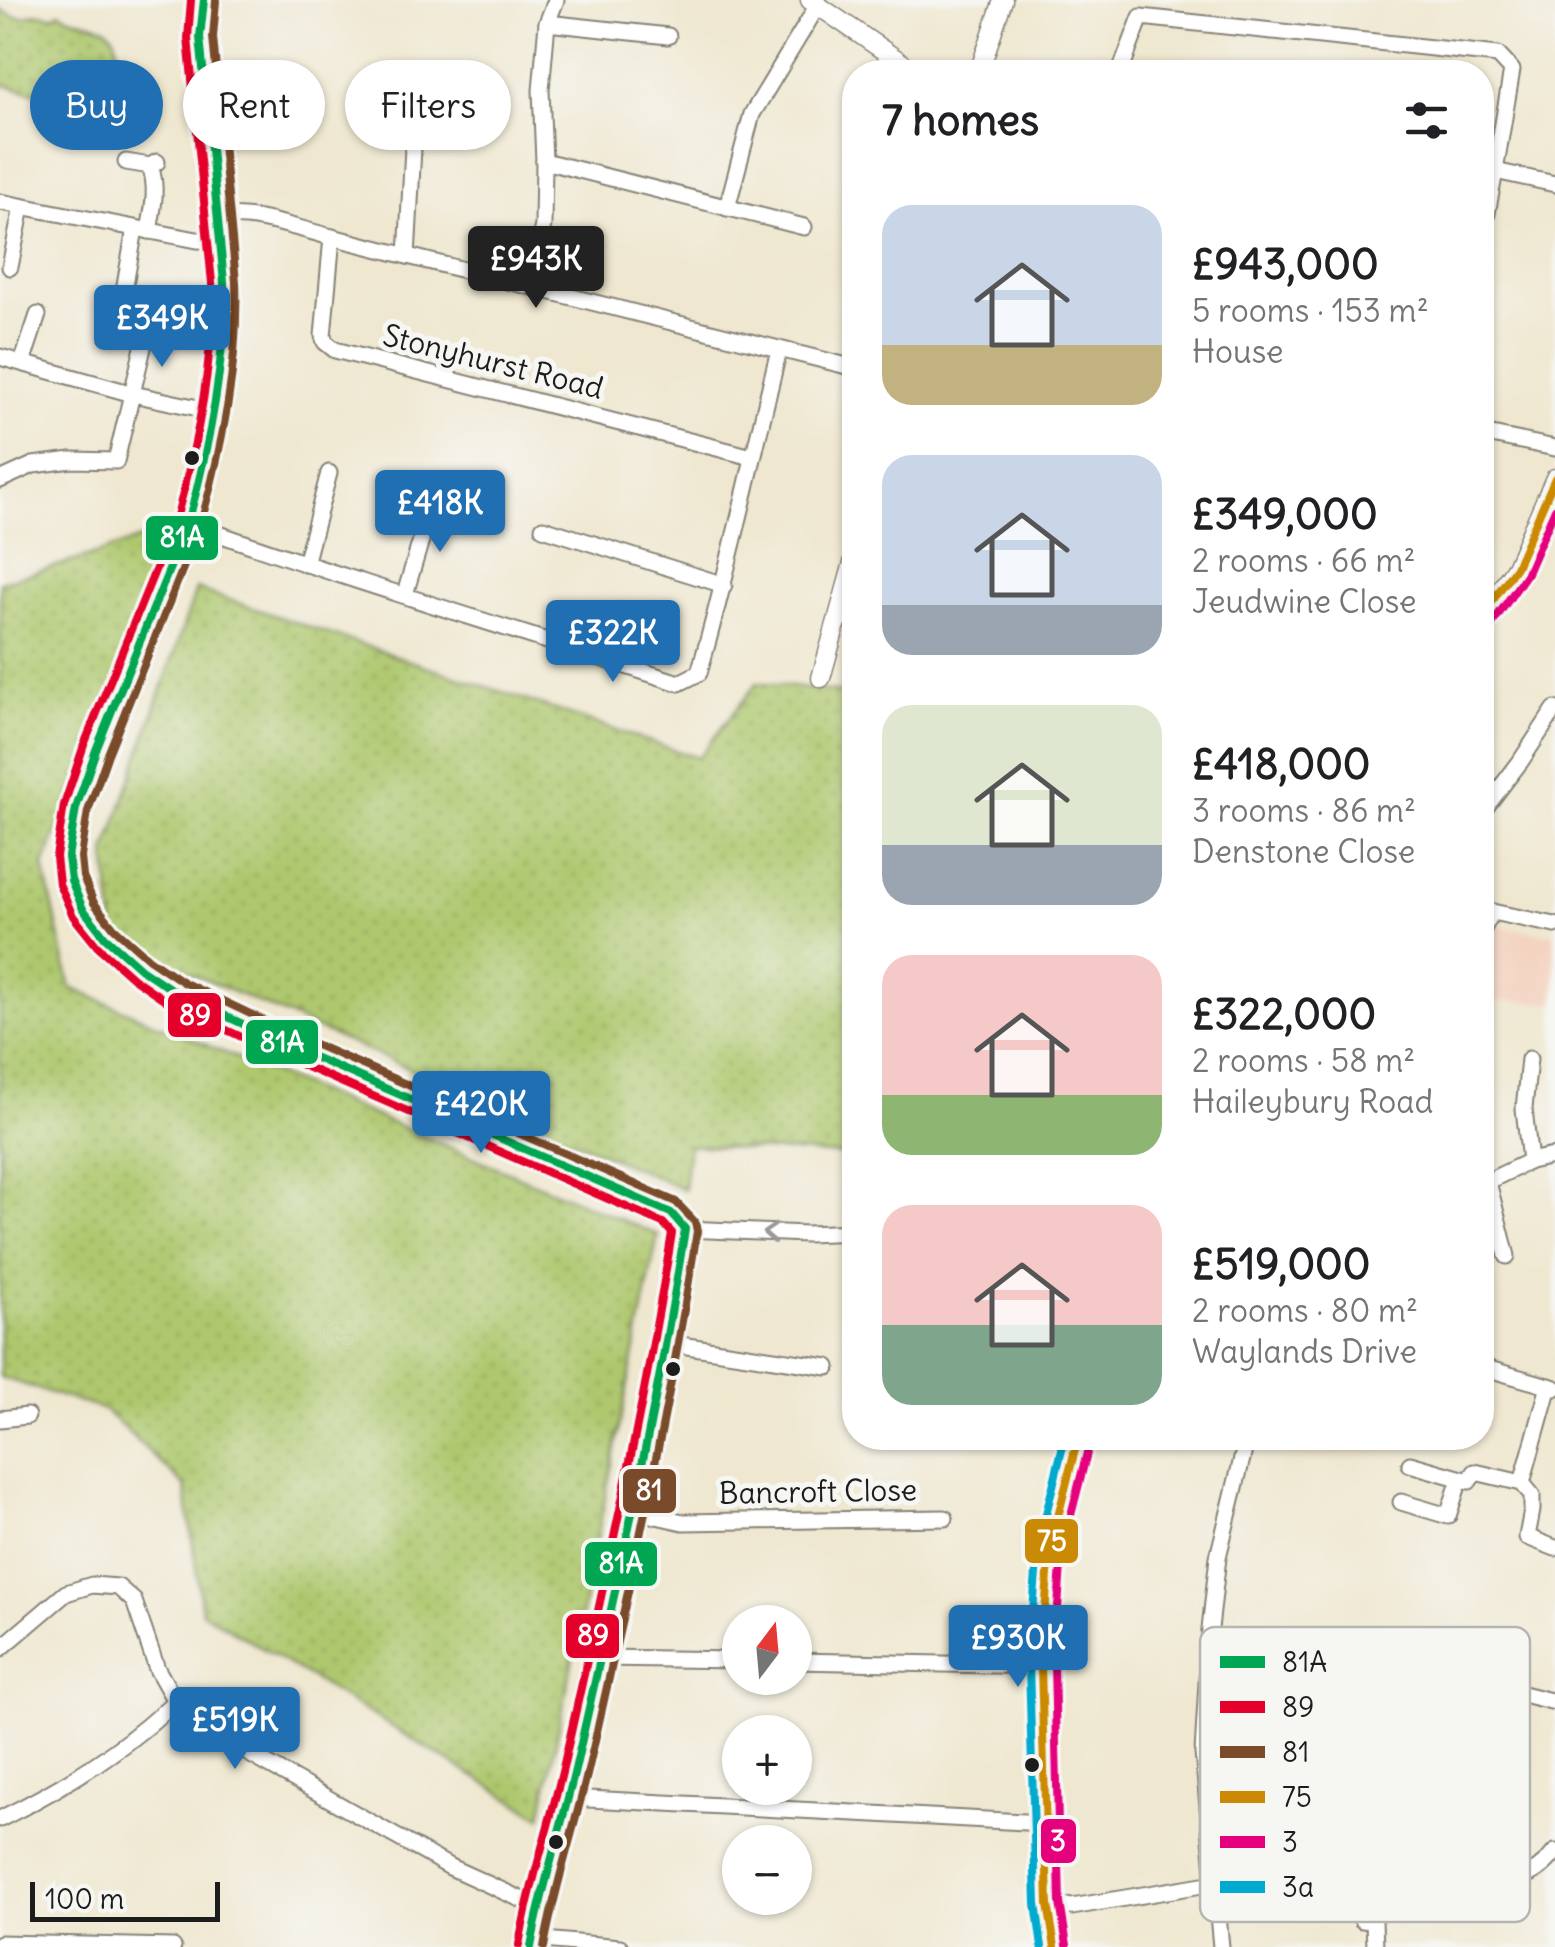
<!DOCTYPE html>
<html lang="en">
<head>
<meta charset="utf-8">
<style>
  body { margin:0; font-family:Delius,sans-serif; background:#f6f6f6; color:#202124; height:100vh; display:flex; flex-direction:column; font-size:38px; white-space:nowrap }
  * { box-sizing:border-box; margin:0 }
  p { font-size:32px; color:#757577 }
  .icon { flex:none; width:55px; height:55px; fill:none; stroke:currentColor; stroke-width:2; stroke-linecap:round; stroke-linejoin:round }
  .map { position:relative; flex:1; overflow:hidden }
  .panel { position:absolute; left:842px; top:60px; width:652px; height:1390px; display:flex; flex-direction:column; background:#fff; border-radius:40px; box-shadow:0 2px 8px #0004 }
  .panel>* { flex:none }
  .guide { position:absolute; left:30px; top:60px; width:662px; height:90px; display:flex; gap:20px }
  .needle { width:65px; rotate:16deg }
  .fabs { position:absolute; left:722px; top:1605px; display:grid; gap:20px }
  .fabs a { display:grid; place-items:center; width:90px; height:90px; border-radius:50%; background:#fff; box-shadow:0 2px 8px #0004; font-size:50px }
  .scale { position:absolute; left:30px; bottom:25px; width:190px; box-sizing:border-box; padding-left:10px; border:5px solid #1c1c1c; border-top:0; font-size:28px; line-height:35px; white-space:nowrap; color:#1c1c1c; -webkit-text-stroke:8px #f6f6f2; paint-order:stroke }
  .price { position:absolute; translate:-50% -85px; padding:0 22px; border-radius:10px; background:#1f6fb2; color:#fff; font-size:32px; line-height:65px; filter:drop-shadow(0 2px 5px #0008) }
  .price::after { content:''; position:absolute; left:50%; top:60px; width:30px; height:22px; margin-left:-15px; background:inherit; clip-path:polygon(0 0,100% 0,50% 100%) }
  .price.active { background:#222; color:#fff }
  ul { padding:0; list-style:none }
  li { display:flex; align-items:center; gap:30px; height:250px; padding:0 40px }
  li span { display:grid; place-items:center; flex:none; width:280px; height:200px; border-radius:30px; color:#555 }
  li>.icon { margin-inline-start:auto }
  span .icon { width:120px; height:120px; fill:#fffc; stroke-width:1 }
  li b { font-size:42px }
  h2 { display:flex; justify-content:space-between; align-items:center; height:120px; padding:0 40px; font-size:42px }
  .pill { padding:0 35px; border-radius:45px; background:#fff; box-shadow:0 2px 8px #0004; font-size:35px; line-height:90px }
  .pill.active { background:#1f6fb2; color:#fff }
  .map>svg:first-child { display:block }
  .built { fill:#f4d3c0 }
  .grass { fill:url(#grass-dots); stroke:#667245; stroke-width:2.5 }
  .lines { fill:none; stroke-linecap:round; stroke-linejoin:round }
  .minor-casing { stroke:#868276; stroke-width:19 }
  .tertiary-casing { stroke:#868276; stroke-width:21 }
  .minor { stroke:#fff; stroke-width:15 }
  .tertiary { stroke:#fff; stroke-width:18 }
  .bus-1-casing { stroke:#f6f6f2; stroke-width:15 }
  .bus-2-casing { stroke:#f6f6f2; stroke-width:15 }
  .bus-3-casing { stroke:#f6f6f2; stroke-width:15 }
  .bus-4-casing { stroke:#f6f6f2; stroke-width:15 }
  .bus-5-casing { stroke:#f6f6f2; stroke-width:15 }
  .bus-6-casing { stroke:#f6f6f2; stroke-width:15 }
  .bus-1 { stroke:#00a651; stroke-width:8 }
  .bus-2 { stroke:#e4002b; stroke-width:8 }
  .bus-3 { stroke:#7a4b2a; stroke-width:8 }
  .bus-4 { stroke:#cb8a06; stroke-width:8 }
  .bus-5 { stroke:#e5007d; stroke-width:8 }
  .bus-6 { stroke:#00a9ce; stroke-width:8 }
  .oneway { stroke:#999 }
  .bus-dot { fill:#1c1c1c; stroke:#f6f6f2; stroke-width:4 }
  .labels { text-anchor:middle; stroke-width:10; stroke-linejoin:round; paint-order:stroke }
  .street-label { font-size:30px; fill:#1c1c1c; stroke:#f6f6f2 }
  .key { fill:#f6f6f2; stroke:#b5b5b2; stroke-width:2.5 }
  .key-label { font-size:28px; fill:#1c1c1c }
  .line-badge { stroke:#f6f6f2; stroke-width:4 }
  .badge-label { font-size:28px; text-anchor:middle; font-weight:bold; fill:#fff }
</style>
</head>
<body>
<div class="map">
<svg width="1555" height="1947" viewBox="0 0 1555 1947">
  <defs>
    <pattern id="grass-dots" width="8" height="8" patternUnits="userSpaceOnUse" patternTransform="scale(2.5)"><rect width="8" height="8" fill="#afc86e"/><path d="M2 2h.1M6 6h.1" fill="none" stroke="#96ab5f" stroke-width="1.8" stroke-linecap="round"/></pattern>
  </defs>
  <rect width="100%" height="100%" fill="#f6f6f2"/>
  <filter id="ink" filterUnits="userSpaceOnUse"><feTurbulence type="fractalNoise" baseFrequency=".01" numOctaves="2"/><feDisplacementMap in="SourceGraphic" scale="20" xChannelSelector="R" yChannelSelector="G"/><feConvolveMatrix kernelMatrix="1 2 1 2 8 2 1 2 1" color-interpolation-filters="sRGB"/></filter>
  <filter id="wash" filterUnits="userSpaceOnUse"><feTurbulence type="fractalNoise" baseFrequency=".0048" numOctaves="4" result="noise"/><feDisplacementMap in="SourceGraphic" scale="40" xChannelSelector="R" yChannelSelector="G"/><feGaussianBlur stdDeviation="2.25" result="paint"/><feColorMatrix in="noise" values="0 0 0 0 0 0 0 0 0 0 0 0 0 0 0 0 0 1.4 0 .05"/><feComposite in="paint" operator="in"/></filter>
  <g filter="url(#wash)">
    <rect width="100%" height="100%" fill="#efe7cf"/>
    <!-- built -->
    <polygon class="built" points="1493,926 1555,935 1555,1003 1483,1000 1482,946"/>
    <!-- grass -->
    <g class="grass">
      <path d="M 0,10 C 11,15 23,21 34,13 L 53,16 L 60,12 C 78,26 113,17 117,46 C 118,52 115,57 115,62 C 115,75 120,78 115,93 L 107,98 L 88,93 L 70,98 L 61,92 L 32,92 L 0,84 Z"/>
      <polygon points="173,528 44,866 71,988 658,1235 541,1817 202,1612 185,1486 105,1410 0,1377 0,582 78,560"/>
      <polygon points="196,589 698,758 757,683 855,694 855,1156 689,1145 684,1189 115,940 106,852"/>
    </g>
  </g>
  <g filter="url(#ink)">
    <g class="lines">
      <!-- minor casing -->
      <g class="minor-casing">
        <g id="minor">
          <polyline points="547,23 668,36"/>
          <polyline points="1120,72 1141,17 1498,55 1512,70 1495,171 1482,170"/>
          <polyline points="544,161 804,227"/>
          <polyline points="126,162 150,166 157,162"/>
          <polyline points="0,202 197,240 220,241"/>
          <polyline points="727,208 752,114 818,5"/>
          <path d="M 217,218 C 251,211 298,229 332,237 L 855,368"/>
          <path d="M 149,231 C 153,209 158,187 150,166"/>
          <polyline points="332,237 323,336 325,342 335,350 752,457"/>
          <polyline points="1482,240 1495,171 1555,184"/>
          <polyline points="407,256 414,130"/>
          <polyline points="10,267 22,207"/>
          <polyline points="530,286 543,225 544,161 541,90 547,23 556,0"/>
          <polyline points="121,307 135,229"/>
          <polyline points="0,357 133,394 212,411"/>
          <polyline points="22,363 38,315"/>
          <polyline points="1482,433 1555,448"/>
          <polyline points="0,480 33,465 72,460 116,461 146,335"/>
          <path d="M 188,523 C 350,581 515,630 679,683 L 699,673 C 730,566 752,458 779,350"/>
          <polyline points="543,528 724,585"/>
          <polyline points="305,564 329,473"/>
          <polyline points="405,594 432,503"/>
          <polyline points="838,617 855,621"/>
          <polyline points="1482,812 1520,762 1555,709"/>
          <polyline points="1482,905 1492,912 1555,925"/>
          <polyline points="1482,931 1492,912"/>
          <polyline points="1530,1161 1553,1156"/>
          <polyline points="1488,1182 1507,1256"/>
          <polyline points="1482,1184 1530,1161 1524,1109 1529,1059"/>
          <polyline points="685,1229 807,1234 855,1232"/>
          <polyline points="667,1343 828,1367"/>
          <polyline points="1482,1367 1555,1388"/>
          <polyline points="0,1419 27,1416"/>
          <polyline points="1410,1464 1469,1481 1475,1472 1522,1483 1549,1386"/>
          <polyline points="1522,1483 1532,1495 1532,1510 1527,1537 1555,1548"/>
          <polyline points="1401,1502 1448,1516 1460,1479"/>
          <polyline points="634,1511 683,1522 945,1518"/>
          <polyline points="1331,1643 1353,1658 1374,1655"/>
          <polyline points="0,1649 66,1593 92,1585 118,1587 134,1601 157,1669 175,1701 228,1742 450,1867 538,1907"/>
          <polyline points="600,1658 740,1660"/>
          <polyline points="1353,1658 1341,1714 1343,1778 1367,1778 1443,1767 1459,1748 1478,1683 1555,1702"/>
          <polyline points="795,1661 1041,1666"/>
          <polyline points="1343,1778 1349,1883"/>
          <polyline points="569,1798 1045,1823"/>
          <path d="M 0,1819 C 63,1788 124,1750 175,1701"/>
          <path d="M 1454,1856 L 1457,1884 C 1496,1882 1529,1887 1555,1852"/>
          <polyline points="1048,1904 1072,1907 1214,1883"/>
          <polyline points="1362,1920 1374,1921 1375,1947"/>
          <polyline points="533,1939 620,1947"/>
          <polyline points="0,1943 173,1947"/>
          <polyline points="1221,1947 1203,1753 1210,1629 1218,1557 1247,1438"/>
        </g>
      </g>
      <!-- tertiary casing -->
      <g class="tertiary-casing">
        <g id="tertiary">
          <polyline points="204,0 200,37 224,282 225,318 222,354 212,411 197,491 188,523 96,750 76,808 68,857 71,880 83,909 105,937 141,969 177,993 300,1051 671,1213 685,1229 667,1343 634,1511 569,1798 538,1907 531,1947"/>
          <polyline points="810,0 915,72"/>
          <polyline points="979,72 1003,0"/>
          <polyline points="1482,617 1516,567 1555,478"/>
          <polyline points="821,678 855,556"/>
          <polyline points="1055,1947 1048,1904 1041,1666 1050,1548 1078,1438"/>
        </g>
      </g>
      <!-- minor -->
      <use href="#minor" class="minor"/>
      <!-- tertiary -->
      <use href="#tertiary" class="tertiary"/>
      <!-- bus-1 casing -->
      <g class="bus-1-casing">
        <path id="bus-1" d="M 204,0 L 200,37 L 224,282 C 226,361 209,447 188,523 L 96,750 L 76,808 L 68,857 L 71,880 L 83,909 L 105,937 L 141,969 L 177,993 L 300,1051 L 671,1213 L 685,1229 C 657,1408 617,1585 577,1761 C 563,1824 542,1884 531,1947"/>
      </g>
      <!-- bus-2 casing -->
      <g class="bus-2-casing">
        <path id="bus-2" d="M 191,0 L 188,38 L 212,283 C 214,359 197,445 176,519 L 84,745 L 64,805 L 56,857 L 59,884 L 73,916 L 97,946 L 133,978 L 171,1004 L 295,1062 L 663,1223 L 672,1233 C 643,1413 603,1590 563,1768 C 549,1828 529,1885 519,1945"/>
      </g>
      <!-- bus-3 casing -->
      <g class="bus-3-casing">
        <path id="bus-3" d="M 216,1 L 213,37 L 236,282 C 239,362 222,449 200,526 L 108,754 L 88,811 L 81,857 L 83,877 L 94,903 L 114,928 L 149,959 L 183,982 L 305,1040 L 676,1202 L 695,1222 L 697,1231 C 669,1410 630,1586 590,1762 C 576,1824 555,1884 544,1947"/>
      </g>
      <!-- bus-4 casing -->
      <g class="bus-4-casing">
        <g id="bus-4">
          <polyline points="1482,616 1516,567 1555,478"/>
          <polyline points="1055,1947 1048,1904 1041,1666 1050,1548 1078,1438"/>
        </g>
      </g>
      <!-- bus-5 casing -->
      <g class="bus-5-casing">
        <g id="bus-5">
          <polyline points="1492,624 1527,573 1555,509"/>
          <polyline points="1067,1945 1060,1903 1054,1666 1062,1550 1090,1441"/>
        </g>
      </g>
      <!-- bus-6 casing -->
      <g class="bus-6-casing">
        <polyline id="bus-6" points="1042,1947 1036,1904 1029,1665 1038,1546 1065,1438"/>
      </g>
      <!-- bus-1 -->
      <use href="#bus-1" class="bus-1"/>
      <!-- bus-2 -->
      <use href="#bus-2" class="bus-2"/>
      <!-- bus-3 -->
      <use href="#bus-3" class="bus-3"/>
      <!-- bus-4 -->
      <use href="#bus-4" class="bus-4"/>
      <!-- bus-5 -->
      <use href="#bus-5" class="bus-5"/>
      <!-- bus-6 -->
      <use href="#bus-6" class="bus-6"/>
    </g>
    <!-- one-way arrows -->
    <defs><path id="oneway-chevron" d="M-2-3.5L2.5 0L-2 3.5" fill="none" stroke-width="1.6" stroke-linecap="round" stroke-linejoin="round" transform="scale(2.5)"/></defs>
    <use class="oneway" href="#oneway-chevron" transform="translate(770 1233) rotate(-177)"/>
  </g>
  <!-- markers -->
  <g class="bus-dot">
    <circle cx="192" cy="458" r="9"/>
    <circle cx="673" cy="1369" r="9"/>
    <circle cx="1032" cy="1765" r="9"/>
    <circle cx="556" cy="1842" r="9"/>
  </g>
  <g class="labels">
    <!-- street labels -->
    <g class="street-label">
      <text transform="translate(493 362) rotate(14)" y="10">Stonyhurst Road</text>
      <text transform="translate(818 1492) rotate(-1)" y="10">Bancroft Close</text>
    </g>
  </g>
  <!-- legend -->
  <rect x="1200" y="1627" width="330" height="295" rx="15" class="key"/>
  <rect x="1220" y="1656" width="45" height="12" fill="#00a651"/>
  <rect x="1220" y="1701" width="45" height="12" fill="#e4002b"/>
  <rect x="1220" y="1746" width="45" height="12" fill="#7a4b2a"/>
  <rect x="1220" y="1791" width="45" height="12" fill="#cb8a06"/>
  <rect x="1220" y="1836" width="45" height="12" fill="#e5007d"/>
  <rect x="1220" y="1881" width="45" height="12" fill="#00a9ce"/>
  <g class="key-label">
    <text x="1282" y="1672">81A</text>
    <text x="1282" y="1717">89</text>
    <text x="1282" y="1762">81</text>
    <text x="1282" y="1807">75</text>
    <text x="1282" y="1852">3</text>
    <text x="1282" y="1897">3a</text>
  </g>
  <g class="line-badge">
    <rect x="144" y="514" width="76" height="48" rx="10" fill="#00a651"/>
    <rect x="166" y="991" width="57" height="48" rx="10" fill="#e4002b"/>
    <rect x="244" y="1018" width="76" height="48" rx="10" fill="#00a651"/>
    <rect x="621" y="1467" width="57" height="48" rx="10" fill="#7a4b2a"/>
    <rect x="1023" y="1517" width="57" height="48" rx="10" fill="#cb8a06"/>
    <rect x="583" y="1540" width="76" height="48" rx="10" fill="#00a651"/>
    <rect x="564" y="1612" width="57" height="48" rx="10" fill="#e4002b"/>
    <rect x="1039" y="1817" width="39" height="48" rx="10" fill="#e5007d"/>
  </g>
  <g class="badge-label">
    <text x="182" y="547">81A</text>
    <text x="195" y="1025">89</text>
    <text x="282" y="1052">81A</text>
    <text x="649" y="1500">81</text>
    <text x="1052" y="1551">75</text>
    <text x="621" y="1573">81A</text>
    <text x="593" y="1645">89</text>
    <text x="1058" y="1851">3</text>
  </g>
</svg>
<div class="fabs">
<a><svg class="needle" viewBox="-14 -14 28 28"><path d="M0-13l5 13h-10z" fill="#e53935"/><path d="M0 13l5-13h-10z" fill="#757577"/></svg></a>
<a>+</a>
<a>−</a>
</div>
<div class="scale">100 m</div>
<b class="price active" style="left:536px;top:311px">£943K</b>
<b class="price" style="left:162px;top:370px">£349K</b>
<b class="price" style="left:440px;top:555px">£418K</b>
<b class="price" style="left:613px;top:685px">£322K</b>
<b class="price" style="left:481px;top:1156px">£420K</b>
<b class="price" style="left:1018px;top:1690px">£930K</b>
<b class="price" style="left:235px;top:1772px">£519K</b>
<div class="guide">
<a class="pill active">Buy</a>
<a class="pill">Rent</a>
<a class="pill">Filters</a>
</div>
<section class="panel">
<h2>7 homes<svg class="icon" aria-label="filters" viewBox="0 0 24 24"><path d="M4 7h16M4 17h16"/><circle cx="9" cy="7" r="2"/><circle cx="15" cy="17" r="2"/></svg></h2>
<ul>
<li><span style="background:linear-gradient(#c9d6e8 70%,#c2b280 0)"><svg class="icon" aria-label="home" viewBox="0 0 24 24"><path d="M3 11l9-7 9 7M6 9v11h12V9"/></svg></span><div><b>£943,000</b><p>5 rooms · 153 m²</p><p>House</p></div></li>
<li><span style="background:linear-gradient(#c9d6e8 75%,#9aa5b1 0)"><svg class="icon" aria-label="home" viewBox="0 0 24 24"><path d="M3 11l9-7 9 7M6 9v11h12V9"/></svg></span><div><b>£349,000</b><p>2 rooms · 66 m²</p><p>Jeudwine Close</p></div></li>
<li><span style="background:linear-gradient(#dfe7d0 70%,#9aa5b1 0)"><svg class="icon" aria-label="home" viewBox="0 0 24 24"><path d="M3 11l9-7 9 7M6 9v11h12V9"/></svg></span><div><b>£418,000</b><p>3 rooms · 86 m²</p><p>Denstone Close</p></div></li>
<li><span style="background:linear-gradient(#f6c9c9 70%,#8fb573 0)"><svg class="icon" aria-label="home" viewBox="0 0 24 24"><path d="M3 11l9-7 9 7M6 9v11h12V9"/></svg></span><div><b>£322,000</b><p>2 rooms · 58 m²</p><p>Haileybury Road</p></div></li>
<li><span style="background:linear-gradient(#f6c9c9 60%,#7fa58c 0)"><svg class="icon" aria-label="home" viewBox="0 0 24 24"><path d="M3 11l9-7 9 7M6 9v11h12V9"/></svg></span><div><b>£519,000</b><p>2 rooms · 80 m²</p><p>Waylands Drive</p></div></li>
</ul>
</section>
</div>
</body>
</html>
